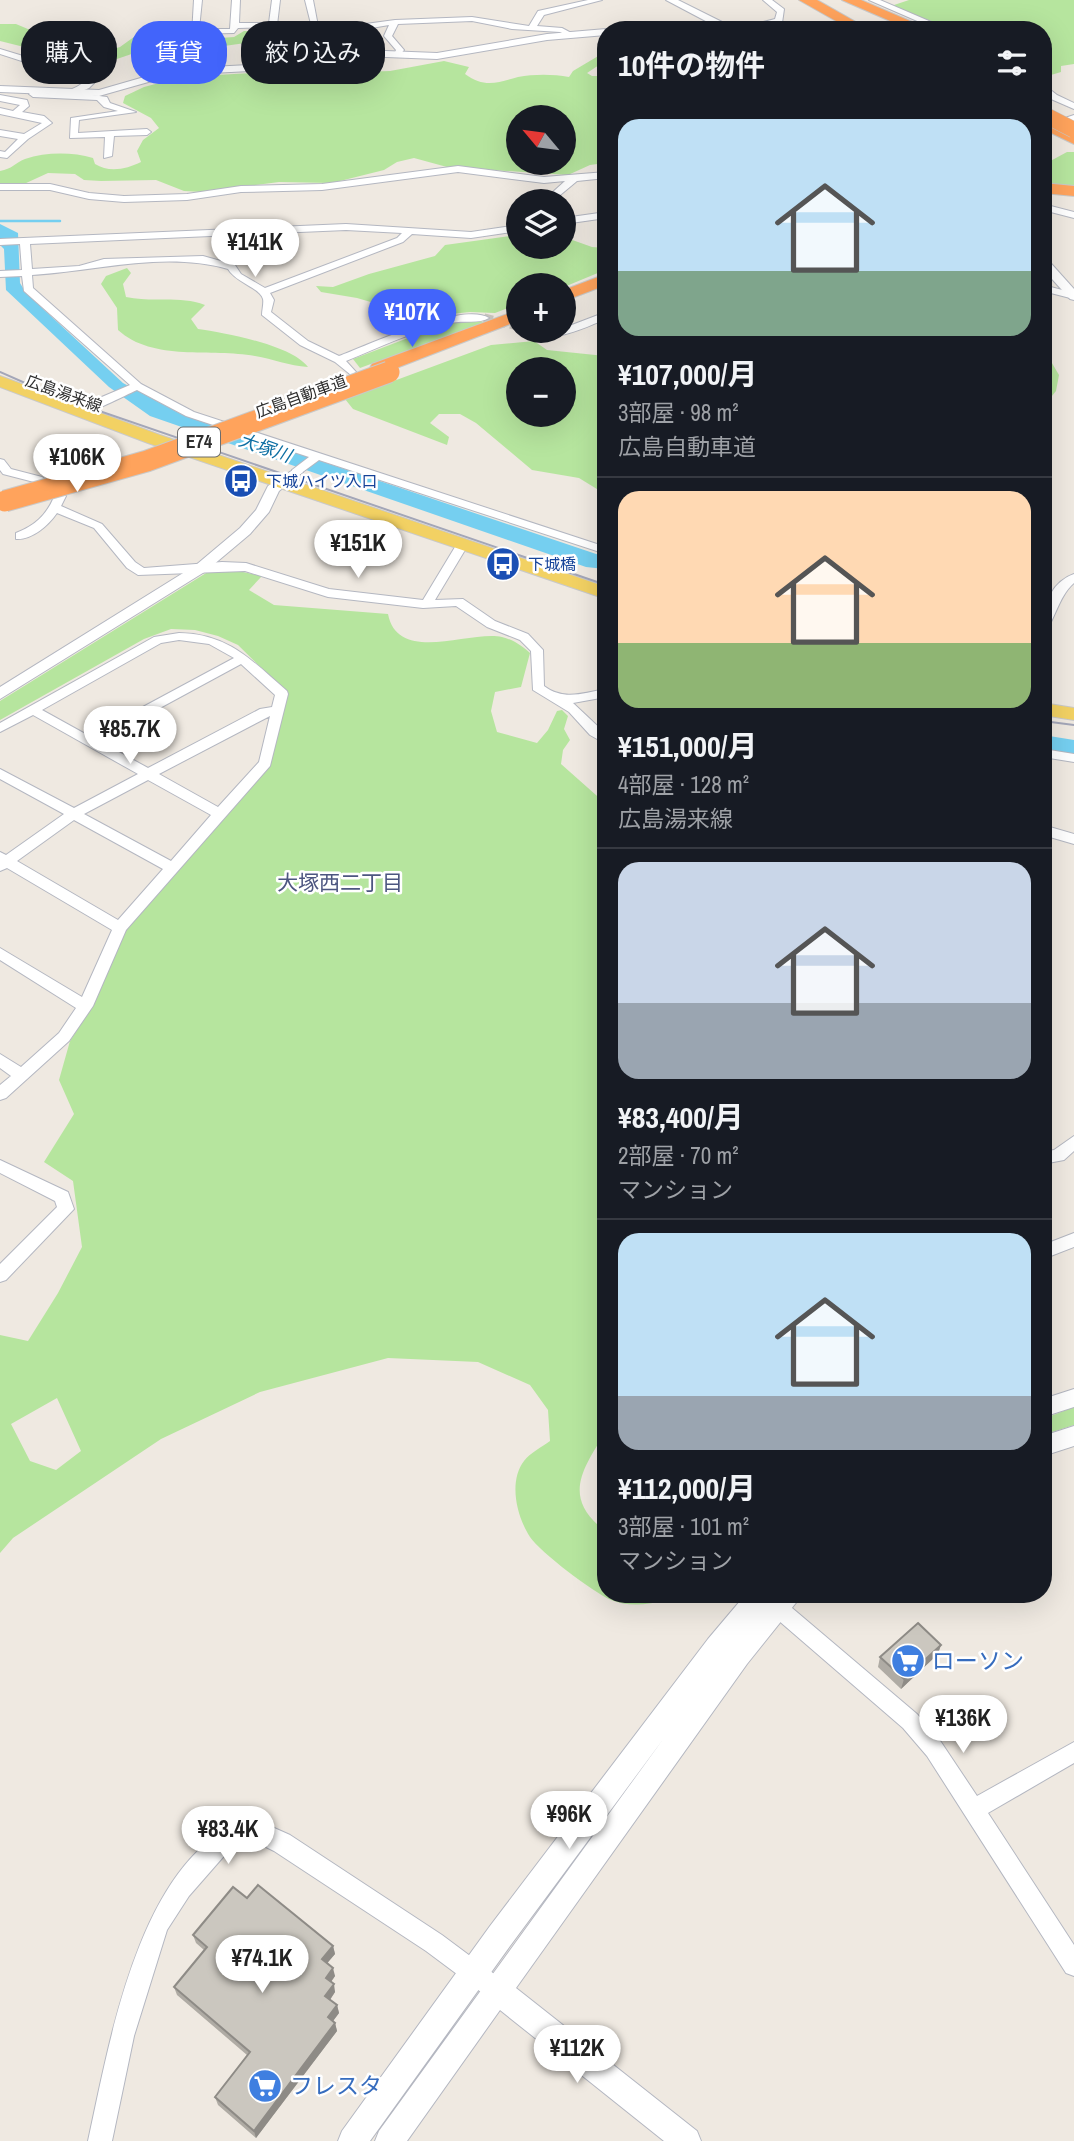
<!DOCTYPE html>
<html lang="ja">
<head>
<meta charset="utf-8">
<style>
  body { margin:0; font-family:"Archivo Narrow","Noto Sans JP",sans-serif; background:#20242c; color:#f1f3f6; height:100vh; display:flex; flex-direction:column; font-size:26px; white-space:nowrap }
  * { box-sizing:border-box; margin:0 }
  p { font-size:23px; color:#9ea1a6 }
  .icon { flex:none; width:38px; height:38px; fill:none; stroke:currentColor; stroke-width:2; stroke-linecap:round; stroke-linejoin:round }
  .map { position:relative; flex:1; overflow:hidden }
  .drawer { position:absolute; left:597px; top:21px; width:455px; height:1582px; display:flex; flex-direction:column; background:#171b24; border-radius:28px; box-shadow:0 7px 28px #0002 }
  .drawer>* { flex:none }
  .top-card { position:absolute; left:21px; top:21px; width:471px; height:63px; display:flex; gap:14px }
  .needle { width:46px; rotate:299deg }
  .fabs { position:absolute; left:506px; top:105px; display:grid; gap:14px }
  .fabs a { display:grid; place-items:center; width:70px; height:70px; border-radius:50%; background:#171b24; box-shadow:0 7px 28px #0002; font-size:35px }
  .price { position:absolute; translate:-50% -60px; padding:0 16px; border-radius:24px; background:#fff; color:#222; font-size:23px; line-height:46px; filter:drop-shadow(0 2px 4px #0008) }
  .price::after { content:''; position:absolute; left:50%; top:42px; width:21px; height:16px; margin-left:-10px; background:inherit; clip-path:polygon(0 0,100% 0,50% 100%) }
  .price.active { background:#4264fb; color:#fff }
  ul { padding:0; list-style:none }
  li { display:grid; align-content:center; gap:14px; height:371px; padding:0 21px }
  li+li { border-top:2px solid #363941 }
  li span { display:grid; place-items:center; height:217px; border-radius:21px; color:#555 }
  li>.icon { margin-inline-start:auto }
  span .icon { width:126px; height:126px; fill:#fffc; stroke-width:1 }
  li b { font-size:30px }
  h2 { display:flex; justify-content:space-between; align-items:center; height:84px; padding:0 21px; font-size:30px }
  .chip { padding:0 24px; border-radius:28px; background:#171b24; box-shadow:0 7px 28px #0002; font-size:24px; line-height:63px }
  .chip.active { background:#4264fb; color:#fff }
  .map>svg:first-child { display:block }
  .green { fill:#b6e59e; fill-rule:evenodd }
  .water { fill:#75cff0 }
  .lines { fill:none; stroke-linecap:round; stroke-linejoin:round }
  .stream { stroke:#75cff0; stroke-width:2.5 }
  .river { fill:#75cff0; fill-rule:evenodd }
  .minor-tunnel { stroke:#c8c4bd; stroke-width:9; stroke-dasharray:9 4.5; stroke-linecap:butt }
  .minor-casing { stroke:#b4b7c1; stroke-width:2 }
  .tertiary-casing { stroke:#b4b7c1; stroke-width:2 }
  .primary-casing { stroke:#c9c9c9; stroke-width:2 }
  .motorway-casing { stroke:#c9c9c9; stroke-width:2 }
  .minor { fill:#fff; fill-rule:evenodd }
  .tertiary { fill:#fff; fill-rule:evenodd }
  .primary { fill:#f2d163; fill-rule:evenodd }
  .motorway { fill:#ffa35c; fill-rule:evenodd }
  .tram { stroke:#a3a6b8; stroke-width:2 }
  .motorway-bridge-far1-casing { stroke:#c9c9c9; stroke-width:17; stroke-linecap:butt }
  .motorway-bridge-casing { stroke:#c9c9c9; stroke-width:23; stroke-linecap:butt }
  .motorway-bridge-far1 { stroke:#ffa35c; stroke-width:16 }
  .motorway-bridge { stroke:#ffa35c; stroke-width:21 }
  .wall { fill:#afaba4 }
  .shaded-wall { fill:#8e8b86 }
  .building { fill:#cbc7bf; stroke:#8e8b86; stroke-width:2 }
  .labels { text-anchor:middle; stroke-width:5; stroke-linejoin:round; paint-order:stroke }
  .far-street-label { font-size:16px; fill:#2e2e2e; stroke:#fff }
  .far-transit-label { font-size:16px; fill:#164399; stroke:#fff; text-anchor:start }
  .shield { fill:#fff; stroke:#6d6d6d; stroke-width:2 }
  .shield-label { font-size:18px; font-weight:bold; fill:#2e2e2e }
  .far-water-label { font-size:18px; font-style:italic; fill:#0d6fa3; stroke:#fff }
  .neighbourhood-label { font-size:21px; fill:#4d5680; stroke:#fff }
  .near-shop-label { font-size:23px; fill:#366cbe; stroke:#fff; text-anchor:start }
</style>
</head>
<body>
<div class="map">
<svg width="1074" height="2141" viewBox="0 0 1074 2141">
  <rect width="100%" height="100%" fill="#efe9e1"/>
  <!-- green -->
  <g class="green">
    <polygon points="909,0 1074,0 1074,64 1061,66 1061,72 1051,75 1043,73 1043,30 955,30 891,6"/>
    <polygon points="0,24 16,24 85,53 100,53 120,47 138,34 157,34 161,38 207,39 234,37 244,31 292,31 298,34 284,42 259,41 210,48 155,46 114,60 92,61 76,60 0,41"/>
    <path d="M 605,52 L 605,61 L 587,73 L 592,76 L 605,76 L 605,163 L 590,165 L 568,175 L 447,167 L 414,158 L 397,162 L 384,170 L 332,183 L 279,182 L 202,192 L 184,191 L 156,180 L 101,181 L 84,180 L 75,174 L 48,173 L 24,184 L 0,186 L 0,171 C 12,169 15,163 25,159 C 46,152 72,152 93,158 L 95,164 C 109,173 127,169 141,162 L 137,151 L 143,140 L 159,128 L 151,118 L 123,103 L 125,96 L 144,87 L 167,81 L 199,76 L 304,70 L 335,73 L 390,71 L 444,61 L 469,67 L 465,74 C 484,88 497,83 518,77 C 534,74 553,74 569,77 L 573,71 ZM 518,117 L 564,117 L 564,163 L 518,163 Z"/>
    <polygon points="1067,152 1074,152 1074,187 1043,183 1043,165"/>
    <polygon points="518,235 518,247 564,247 564,237 592,247 605,248 605,270 564,287 518,285 518,304 495,313 470,312 422,317 357,298 321,292 316,286 333,287 369,274 435,256 445,245"/>
    <path d="M 127,268 L 131,273 L 123,284 L 126,297 C 153,303 179,295 205,305 L 191,319 L 198,329 C 226,333 291,345 308,367 C 289,366 273,359 255,356 C 212,348 153,362 118,330 L 117,308 L 101,284 L 106,276 Z"/>
    <polygon points="471,320 485,322 360,368 353,359 450,322"/>
    <path d="M 534,341 L 547,350 L 605,356 L 605,494 L 579,478 L 532,470 L 476,423 L 460,414 L 439,414 L 430,423 L 449,437 L 447,445 L 353,409 L 345,399 L 491,345 ZM 518,369 L 564,369 L 564,415 L 518,415 Z"/>
    <polygon points="1043,348 1059,375 1056,391 1043,407"/>
    <path d="M 211,570 L 243,572 L 262,576 L 249,590 L 274,605 L 388,614 C 398,665 470,630 502,637 C 514,640 522,646 530,653 L 521,687 L 495,692 L 491,711 L 497,732 L 537,743 L 548,730 L 557,711 L 562,710 L 568,716 L 564,729 L 570,740 L 563,750 L 561,764 L 605,803 L 606,1431 C 583,1469 561,1497 605,1531 L 606,1594 L 696,1594 C 670,1599 637,1611 611,1600 C 593,1592 541,1553 530,1537 C 517,1517 508,1482 524,1461 C 530,1453 542,1447 550,1441 L 548,1410 L 530,1385 L 478,1362 L 388,1358 L 260,1392 L 161,1439 L 13,1538 L 0,1553 L 0,1335 L 28,1341 L 58,1293 L 82,1247 L 73,1181 L 44,1162 L 74,1114 L 59,1080 L 70,1041 L 91,1008 L 126,929 L 269,765 L 287,693 L 238,645 L 218,636 L 195,630 L 171,629 L 144,639 L 0,720 L 0,701 ZM 57,1398 L 81,1451 L 56,1470 L 30,1461 L 11,1424 Z"/>
    <polygon points="1074,1407 1074,1425 1043,1435 1043,1419"/>
  </g>
  <!-- water -->
  <polygon class="water" points="0,224 18,233 20,283 26,293 123,383 181,414 605,557 605,569 586,567 150,416 109,387 6,290 4,249 0,245"/>
  <g class="lines">
    <!-- stream -->
    <polyline class="stream" points="0,221 60,221"/>
    <!-- river -->
    <polygon class="river" points="1043,735 1074,740 1074,754 1043,749"/>
    <!-- minor-tunnel -->
    <polyline class="minor-tunnel" points="484,318 518,326"/>
    <!-- minor casing -->
    <g class="minor-casing">
      <g id="minor">
        <polygon points="194,0 202,0 199,29 230,29 232,0 240,0 239,23 269,23 272,0 280,0 277,25 273,27 238,28 234,33 192,34"/>
        <polygon points="305,0 313,0 318,26 311,24"/>
        <polygon points="588,0 602,0 544,15 537,26 562,28 575,35 571,37 560,32 512,29 472,21 398,24 392,36 404,50 398,57 394,55 396,50 384,36 389,25 354,31 336,28 395,20 472,17 529,26 538,11"/>
        <polygon points="763,0 772,0 784,9 782,23 749,30 733,30 775,19 777,12"/>
        <polygon points="869,0 880,0 950,30 938,30"/>
        <path d="M 0,49 L 69,70 L 82,70 L 98,75 L 98,79 L 89,88 L 77,93 L 107,97 L 110,103 L 136,112 L 79,120 L 78,133 L 147,129 L 151,132 L 147,135 L 114,136 L 112,156 L 104,158 L 105,137 L 70,138 L 71,118 L 118,111 L 104,107 L 97,100 L 33,97 L 29,94 L 33,88 C 49,100 76,91 89,78 L 65,75 L 0,54 Z"/>
        <polygon points="1043,84 1057,95 1074,103 1074,109 1051,99 1043,92"/>
        <polygon points="0,95 27,100 29,106 22,112 44,116 52,123 28,139 7,158 0,157 0,151 5,152 18,139 0,136 0,130 24,134 42,123 0,114 0,108 13,111 20,105 0,101"/>
        <polygon points="1074,115 1074,121 1066,122 1062,119"/>
        <polygon points="458,166 544,177 606,172 606,178 577,181 553,201 543,201 565,181 544,183 458,172 322,190 241,192 187,200 124,202 89,199 50,190 0,190 0,184 50,184 89,193 124,196 187,194 241,186 322,184"/>
        <polygon points="1043,204 1074,212 1074,218 1043,210"/>
        <polygon points="606,212 606,218 564,224 564,218"/>
        <path d="M 346,224 L 471,232 L 518,225 L 518,231 L 471,238 L 412,234 L 403,242 L 270,293 L 274,300 L 271,312 L 308,341 L 339,356 C 368,345 463,301 489,318 C 480,324 463,320 451,323 C 415,330 380,347 346,361 L 356,372 L 351,375 L 335,362 L 300,345 L 262,315 C 262,310 264,303 263,299 C 260,288 235,282 228,269 C 164,251 97,271 32,275 L 33,288 L 141,384 L 194,412 L 606,547 L 606,554 L 319,460 L 300,474 L 292,474 L 292,470 L 309,457 L 186,416 L 137,390 C 126,395 85,416 78,415 L 78,411 L 90,402 L 130,385 L 24,291 L 22,276 L 0,277 L 0,271 L 22,270 L 20,244 L 0,245 L 0,239 ZM 346,230 L 402,233 L 397,238 L 265,288 L 241,274 L 235,265 L 203,256 L 104,259 L 79,266 L 32,269 L 30,244 Z"/>
        <polygon points="1043,285 1074,293 1074,299 1043,291"/>
        <path d="M 606,312 L 606,319 C 586,327 554,344 535,331 L 564,331 L 564,328 Z"/>
        <path d="M 0,459 L 4,460 L 11,469 L 42,477 L 66,496 L 61,506 L 102,524 L 135,562 L 144,568 L 222,562 L 246,563 L 329,589 L 423,600 L 458,542 L 466,542 L 468,545 L 435,600 L 463,599 L 495,621 L 528,634 L 543,650 L 544,686 C 564,701 583,693 606,689 L 606,697 L 573,703 L 606,734 L 606,744 L 590,735 L 569,712 L 533,690 L 531,651 L 520,640 L 487,627 L 456,606 L 423,608 L 328,597 L 245,571 L 138,575 L 127,568 L 94,528 L 57,513 C 48,526 32,540 16,539 L 16,533 C 34,526 46,516 54,497 L 34,482 L 3,474 L 0,470 Z"/>
        <path d="M 1074,574 L 1074,583 C 1058,596 1053,627 1043,632 C 1043,608 1049,583 1074,574 Z"/>
        <path d="M 179,633 C 229,634 251,660 287,691 L 288,694 L 270,766 L 126,930 L 93,1006 L 69,1041 L 6,1098 L 0,1100 L 0,1085 L 11,1076 L 0,1068 L 0,1054 L 21,1067 L 59,1033 L 76,1008 L 0,960 L 0,948 L 82,997 L 112,930 L 7,868 L 0,871 L 0,852 L 6,855 L 64,814 L 0,779 L 0,769 L 74,808 L 138,774 L 33,715 L 0,732 L 0,723 L 154,637 ZM 179,640 L 209,644 L 234,658 L 89,736 L 42,710 L 161,643 ZM 241,664 L 275,695 L 272,707 L 260,709 L 148,768 L 99,741 ZM 270,716 L 259,762 L 218,807 L 159,774 ZM 148,780 L 211,815 L 171,861 L 84,814 ZM 74,820 L 163,869 L 118,920 L 17,861 Z"/>
        <polygon points="1043,749 1074,754 1074,762 1043,757"/>
        <polygon points="1043,825 1074,834 1074,844 1043,835"/>
        <polygon points="1074,1136 1074,1151 1064,1160 1043,1164 1043,1152 1054,1150"/>
        <polygon points="0,1160 68,1192 74,1209 6,1280 0,1282 0,1264 57,1207 55,1201 0,1173"/>
        <polygon points="1074,1233 1074,1247 1043,1259 1043,1245"/>
        <polygon points="778,1599 785,1602 917,1714 941,1742 977,1796 1074,1742 1074,1763 988,1813 1074,1945 1074,1976 1066,1973 927,1756 903,1728 771,1614 768,1608 771,1602"/>
        <path d="M 239,1823 L 263,1823 L 290,1835 L 442,1935 L 505,1982 L 508,1990 L 505,1998 L 497,2001 L 489,1998 L 426,1951 L 274,1851 L 262,1845 L 241,1845 L 224,1856 L 189,1896 L 167,1930 L 134,2036 L 112,2141 L 88,2141 C 109,2046 138,1865 239,1823 Z"/>
      </g>
    </g>
    <!-- tertiary casing -->
    <g class="tertiary-casing">
      <g id="tertiary">
        <polygon points="666,0 678,0 724,23 726,25 722,28 725,30 627,30 632,27 685,23 717,27"/>
        <polygon points="606,29 609,30 606,30 606,35 547,40 437,59 309,54 250,71 173,75 99,96 0,92 0,86 99,90 172,69 249,65 309,48 437,53 547,34"/>
        <polygon points="1043,258 1047,259 1074,289 1074,300 1070,299 1043,269"/>
        <polygon points="296,468 303,472 279,491 269,512 250,534 206,571 0,699 0,687 196,565 240,528 256,510 268,486"/>
        <polygon points="1074,1389 1074,1407 1043,1417 1043,1399"/>
        <polygon points="1074,1426 1074,1446 1043,1456 1043,1436"/>
        <polygon points="746,1594 773,1594 770,1601 776,1594 803,1594 747,1664 516,1988 697,2131 701,2141 664,2141 500,2010 407,2141 375,2141 379,2131 664,1738 510,1946 370,2141 338,2141 342,2131 490,1926 708,1639"/>
      </g>
    </g>
    <!-- primary casing -->
    <g class="primary-casing">
      <g id="primary">
        <polygon points="0,376 160,435 606,587 606,599 148,443 0,387"/>
        <polygon points="1043,703 1074,708 1074,720 1043,715"/>
      </g>
    </g>
    <!-- motorway casing -->
    <g class="motorway-casing">
      <g id="motorway">
        <polygon points="799,0 817,0 870,30 852,30"/>
        <polygon points="842,0 861,0 931,30 911,30"/>
        <polygon points="1043,118 1074,133 1074,144 1043,129"/>
        <polygon points="1043,183 1074,186 1074,196 1043,193"/>
        <polygon points="606,274 606,285 564,301 564,290"/>
        <polygon points="518,310 518,321 386,372 372,372 370,368 372,364"/>
      </g>
    </g>
    <!-- minor -->
    <use href="#minor" class="minor"/>
    <!-- tertiary -->
    <use href="#tertiary" class="tertiary"/>
    <!-- primary -->
    <use href="#primary" class="primary"/>
    <!-- motorway -->
    <use href="#motorway" class="motorway"/>
    <!-- tram -->
    <g class="tram">
      <polyline points="0,372 50,394 606,585"/>
      <polyline points="1043,721 1074,725"/>
    </g>
    <!-- motorway-bridge-far1 casing -->
    <g class="motorway-bridge-far1-casing">
      <polyline id="motorway-bridge-far1" points="1043,114 1074,130"/>
    </g>
    <!-- motorway-bridge casing -->
    <g class="motorway-bridge-casing">
      <polyline id="motorway-bridge" points="5,501 147,461 389,372"/>
    </g>
    <!-- motorway-bridge-far1 -->
    <use href="#motorway-bridge-far1" class="motorway-bridge-far1"/>
    <!-- motorway-bridge -->
    <use href="#motorway-bridge" class="motorway-bridge"/>
  </g>
  <!-- wall -->
  <g class="wall">
    <polygon points="938,1654 901,1689 878,1667 880,1657"/>
    <polygon points="247,1898 333,1946 335,1954 327,1963 335,1976 331,1982 335,1992 330,2000 337,2005 339,2013 333,2021 335,2023 337,2031 256,2138 218,2105 215,2097 247,2055 177,1995 174,1987 204,1950 196,1943 193,1935"/>
  </g>
  <!-- shaded-wall -->
  <g class="shaded-wall">
    <polygon points="941,1645 938,1654 901,1689 904,1679"/>
    <polygon points="333,1946 335,1954 324,1967 322,1959"/>
    <polygon points="333,1968 335,1976 328,1986 326,1978"/>
    <polygon points="334,1984 335,1992 327,2004 325,1996"/>
    <polygon points="337,2005 339,2013 330,2025 328,2017"/>
    <polygon points="335,2023 337,2031 256,2138 254,2131"/>
  </g>
  <!-- building -->
  <g class="building">
    <polygon points="918,1623 941,1645 904,1679 880,1657"/>
    <polygon points="258,1885 333,1946 322,1959 333,1968 326,1978 334,1984 325,1996 337,2005 328,2017 335,2023 254,2131 215,2097 250,2052 174,1987 207,1947 193,1935 233,1887 247,1898"/>
  </g>
  <!-- icons -->
  <defs>
    <g id="bus-disc" transform="scale(1.75)"><circle r="9.5" fill="#1a4fb4" stroke="#fff"/><path d="M-5-6H5V4H4V6H2V4H-2V6H-4V4H-5ZM-3.5-4V0h7V-4ZM-3.5 1.2v1.5H-2V1.2ZM2 1.2v1.5H3.5V1.2Z" fill="#fff"/></g>
    <g id="supermarket-disc" transform="scale(1.75)"><circle r="9.5" fill="#3f7fe0" stroke="#fff"/><path d="M-6-5.5h2.5l.6 2H6L4.5 2H-2.5L-4.4-4H-6ZM-1.5 3.2a1.3 1.3 0 1 0 .1 0ZM3 3.2a1.3 1.3 0 1 0 .1 0Z" fill="#fff"/></g>
  </defs>
  <g fill-rule="evenodd">
    <use href="#bus-disc" x="241" y="481"/>
    <use href="#bus-disc" x="503" y="564"/>
    <use href="#supermarket-disc" x="908" y="1661"/>
    <use href="#supermarket-disc" x="265" y="2086"/>
  </g>
  <g class="labels">
    <!-- far-street labels -->
    <g class="far-street-label">
      <text transform="translate(64 393) rotate(20)" y="6">広島湯来線</text>
      <text transform="translate(301 396) rotate(-20)" y="6">広島自動車道</text>
    </g>
    <!-- far-transit labels -->
    <g class="far-transit-label">
      <text x="266" y="487">下城ハイツ入口</text>
      <text x="528" y="570">下城橋</text>
    </g>
    <!-- shield labels -->
    <rect class="shield" x="178" y="427.5" width="42" height="29" rx="5"/>
    <g class="shield-label">
      <text x="199" y="448">E74</text>
    </g>
    <!-- far-water labels -->
    <g class="far-water-label">
      <text transform="translate(265 448) rotate(19)" y="6">大塚川</text>
    </g>
    <!-- neighbourhood labels -->
    <g class="neighbourhood-label">
      <text x="340" y="890">大塚西二丁目</text>
    </g>
    <!-- near-shop labels -->
    <g class="near-shop-label">
      <text x="932" y="1669">ローソン</text>
      <text x="290" y="2094">フレスタ</text>
    </g>
  </g>
</svg>
<div class="fabs">
<a><svg class="needle" viewBox="-14 -14 28 28"><path d="M0-13l5 13h-10z" fill="#e53935"/><path d="M0 13l5-13h-10z" fill="#9ea1a6"/></svg></a>
<a><svg class="icon" aria-label="layers" viewBox="0 0 24 24"><path d="M12 4l9 5-9 5-9-5zM3 14l9 5 9-5"/></svg></a>
<a>+</a>
<a>−</a>
</div>
<b class="price" style="left:255px;top:279px">¥141K</b>
<b class="price active" style="left:412px;top:349px">¥107K</b>
<b class="price" style="left:77px;top:494px">¥106K</b>
<b class="price" style="left:358px;top:580px">¥151K</b>
<b class="price" style="left:130px;top:766px">¥85.7K</b>
<b class="price" style="left:963px;top:1755px">¥136K</b>
<b class="price" style="left:569px;top:1851px">¥96K</b>
<b class="price" style="left:228px;top:1866px">¥83.4K</b>
<b class="price" style="left:262px;top:1995px">¥74.1K</b>
<b class="price" style="left:577px;top:2085px">¥112K</b>
<div class="top-card">
<a class="chip">購入</a>
<a class="chip active">賃貸</a>
<a class="chip">絞り込み</a>
</div>
<section class="drawer">
<h2>10件の物件<svg class="icon" aria-label="filters" viewBox="0 0 24 24"><path d="M4 7h16M4 17h16"/><circle cx="9" cy="7" r="2"/><circle cx="15" cy="17" r="2"/></svg></h2>
<ul>
<li><span style="background:linear-gradient(#bfe0f5 70%,#7fa58c 0)"><svg class="icon" aria-label="home" viewBox="0 0 24 24"><path d="M3 11l9-7 9 7M6 9v11h12V9"/></svg></span><div><b>¥107,000/月</b><p>3部屋 · 98 m²</p><p>広島自動車道</p></div></li>
<li><span style="background:linear-gradient(#ffd9b3 70%,#8fb573 0)"><svg class="icon" aria-label="home" viewBox="0 0 24 24"><path d="M3 11l9-7 9 7M6 9v11h12V9"/></svg></span><div><b>¥151,000/月</b><p>4部屋 · 128 m²</p><p>広島湯来線</p></div></li>
<li><span style="background:linear-gradient(#c9d6e8 65%,#9aa5b1 0)"><svg class="icon" aria-label="home" viewBox="0 0 24 24"><path d="M3 11l9-7 9 7M6 9v11h12V9"/></svg></span><div><b>¥83,400/月</b><p>2部屋 · 70 m²</p><p>マンション</p></div></li>
<li><span style="background:linear-gradient(#bfe0f5 75%,#9aa5b1 0)"><svg class="icon" aria-label="home" viewBox="0 0 24 24"><path d="M3 11l9-7 9 7M6 9v11h12V9"/></svg></span><div><b>¥112,000/月</b><p>3部屋 · 101 m²</p><p>マンション</p></div></li>
</ul>
</section>
</div>
</body>
</html>
